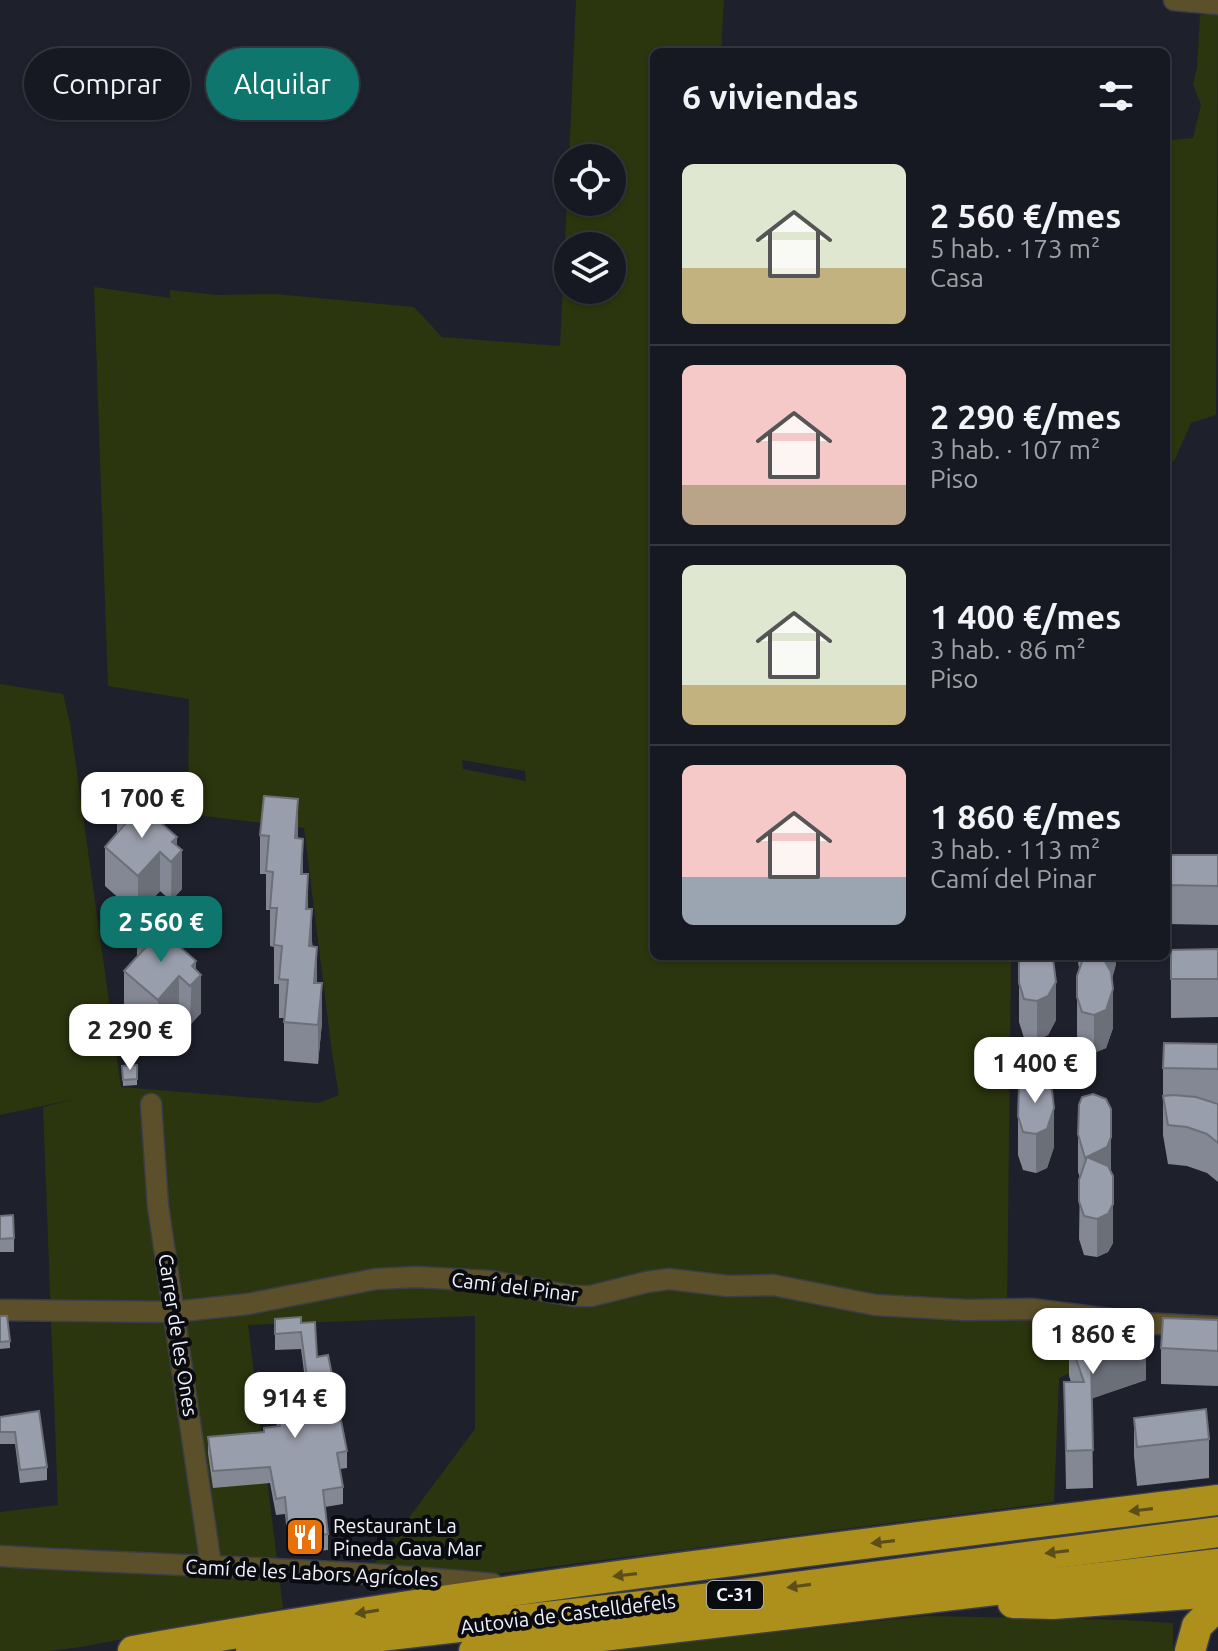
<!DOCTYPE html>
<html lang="es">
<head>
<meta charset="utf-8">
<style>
  body { margin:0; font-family:Ubuntu,sans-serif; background:#1f222a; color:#f1f3f6; height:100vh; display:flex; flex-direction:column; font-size:30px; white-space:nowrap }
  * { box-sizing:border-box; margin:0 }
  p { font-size:26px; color:#9ea0a5 }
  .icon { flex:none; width:44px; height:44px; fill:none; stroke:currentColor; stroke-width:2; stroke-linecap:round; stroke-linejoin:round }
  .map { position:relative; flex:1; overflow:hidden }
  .details { position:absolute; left:650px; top:48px; width:520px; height:912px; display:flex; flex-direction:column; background:#161921; border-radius:12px; box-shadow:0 2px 6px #0004,0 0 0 2px #35383f }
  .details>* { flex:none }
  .hud { position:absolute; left:24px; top:48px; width:506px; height:72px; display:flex; gap:16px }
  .buttons { position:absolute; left:554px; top:144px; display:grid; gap:16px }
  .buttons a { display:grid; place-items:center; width:72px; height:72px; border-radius:50%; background:#161921; box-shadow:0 2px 6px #0004,0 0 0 2px #35383f; font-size:40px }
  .price { position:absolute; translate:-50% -68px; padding:0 18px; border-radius:16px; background:#fff; color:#222; font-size:26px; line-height:52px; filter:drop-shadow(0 2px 4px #0008) }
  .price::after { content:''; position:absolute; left:50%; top:48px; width:24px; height:18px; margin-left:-12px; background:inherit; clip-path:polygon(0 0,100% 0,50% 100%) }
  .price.on { background:#0f766e; color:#fff }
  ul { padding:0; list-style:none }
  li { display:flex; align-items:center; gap:24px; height:200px; padding:0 32px }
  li+li { border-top:2px solid #35383f }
  li span { display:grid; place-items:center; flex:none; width:224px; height:160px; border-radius:12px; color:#555 }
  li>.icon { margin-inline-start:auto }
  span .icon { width:96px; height:96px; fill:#fffc; stroke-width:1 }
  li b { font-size:34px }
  h2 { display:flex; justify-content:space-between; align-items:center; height:96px; padding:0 32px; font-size:34px }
  .tag { padding:0 28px; border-radius:36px; background:#161921; box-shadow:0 2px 6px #0004,0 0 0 2px #35383f; font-size:28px; line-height:72px }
  .tag.on { background:#0f766e; color:#fff }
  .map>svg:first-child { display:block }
  .green { fill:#2b350e; fill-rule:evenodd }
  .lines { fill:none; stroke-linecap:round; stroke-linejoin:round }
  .minor-casing { stroke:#3b3e49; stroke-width:23 }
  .highway-casing { stroke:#3b3e49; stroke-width:33 }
  .minor { stroke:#5c502a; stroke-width:20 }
  .highway { stroke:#ad901c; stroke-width:30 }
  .wall { fill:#848894 }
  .shaded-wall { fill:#6b6f78 }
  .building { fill:#999eac; stroke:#6b6f78; stroke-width:2 }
  .oneway { fill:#5b4e16 }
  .labels { text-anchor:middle; stroke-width:8; stroke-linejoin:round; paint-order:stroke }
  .shield { fill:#090b10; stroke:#abadb4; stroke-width:2 }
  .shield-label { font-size:18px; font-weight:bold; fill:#f0f3fb }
  .street-label { font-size:20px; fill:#f0f3fb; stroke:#090b10 }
  .poi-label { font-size:20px; fill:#f0f3fb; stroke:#090b10; text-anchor:start }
</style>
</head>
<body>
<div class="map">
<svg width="1218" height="1651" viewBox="0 0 1218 1651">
  <rect width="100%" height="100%" fill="#1e212c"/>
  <!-- green -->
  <g class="green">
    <path d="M 576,0 L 724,0 L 721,52 L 654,52 L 654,956 L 1011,956 L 1007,1316 L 1113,1329 L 1115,1351 L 1059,1378 L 1054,1502 L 495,1574 L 372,1567 L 475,1429 L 475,1316 L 248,1325 L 283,1608 L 81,1647 L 48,1651 L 0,1651 L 0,1512 L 58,1505 L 43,1107 L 75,1099 L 0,1115 L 0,684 L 63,694 L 70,723 L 121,1087 L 318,1103 L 339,1095 L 332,1053 L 304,828 L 188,814 L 189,699 L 108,686 L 94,287 L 170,298 L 170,290 L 217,295 L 275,294 L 414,307 L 442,337 L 560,346 L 568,180 L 568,202 L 612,202 L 612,158 L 569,158 ZM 568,246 L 612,246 L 612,290 L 568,290 ZM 462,760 L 525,771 L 526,781 L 463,769 Z"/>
    <polygon points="1218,12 1216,415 1191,423 1174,461 1166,461 1166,126 1171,140 1193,138 1201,105 1193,84 1197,68 1200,15"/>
    <polygon points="926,1616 1123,1620 1173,1623 1173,1651 597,1651"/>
  </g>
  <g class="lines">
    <!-- minor casing -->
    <g class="minor-casing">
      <g id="minor">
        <polyline points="1174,0 1218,4"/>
        <polyline points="151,1104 158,1206 211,1566"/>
        <polyline points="0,1310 173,1312 248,1304 376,1279 416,1277 490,1281 573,1296 591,1296 647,1282 669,1279 728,1286 773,1285 875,1305 966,1310 1031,1309 1141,1323 1218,1327"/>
        <path d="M 0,1556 C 164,1566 329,1568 493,1584"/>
      </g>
    </g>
    <!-- highway casing -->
    <g class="highway-casing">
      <g id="highway">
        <polyline points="1013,1603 1053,1604 1218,1592"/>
        <path d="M 133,1651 C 493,1587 856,1545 1218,1500"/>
        <polyline points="251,1651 712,1598 1218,1532"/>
        <polyline points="474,1651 1218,1564"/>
        <polyline points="1190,1651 1197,1626 1218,1605"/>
      </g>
    </g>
    <!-- minor -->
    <use href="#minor" class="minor"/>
    <!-- highway -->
    <use href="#highway" class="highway"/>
  </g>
  <!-- wall -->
  <g class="wall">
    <polygon points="117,814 177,846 182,889 171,901 160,891 138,915 105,886 105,847 117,833"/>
    <polygon points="260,835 298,838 308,909 322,1022 318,1064 284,1061 284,1018 279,1018 279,984 274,984 274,947 270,946 270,910 266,910 266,874 260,874"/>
    <polygon points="1168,855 1218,855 1218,925 1168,924"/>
    <polygon points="137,938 196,970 201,1013 190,1025 179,1015 158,1039 124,1010 124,971 137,957"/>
    <polygon points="1218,949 1218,1017 1171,1018 1171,950"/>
    <polygon points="1021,956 1053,956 1056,1020 1048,1035 1037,1040 1024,1038 1019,1022 1019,962"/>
    <polygon points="1077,956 1116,956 1116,964 1112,979 1113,1028 1106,1048 1094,1053 1082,1051 1077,1036 1077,976 1079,968"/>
    <polygon points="1218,1044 1218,1182 1207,1173 1187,1166 1168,1164 1163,1135 1163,1068"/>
    <polygon points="137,1065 137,1085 123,1086 122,1066"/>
    <polygon points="1018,1116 1054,1147 1047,1168 1036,1173 1023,1170 1018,1155"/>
    <polygon points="1078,1134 1111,1173 1113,1243 1108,1252 1097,1257 1084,1255 1079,1239 1080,1178 1078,1172"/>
    <polygon points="0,1216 14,1238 14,1252 0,1252"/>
    <polygon points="0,1316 10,1341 10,1348 0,1349"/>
    <polygon points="275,1319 301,1323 317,1357 347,1451 347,1468 340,1469 343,1487 343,1504 325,1507 328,1534 328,1550 289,1554 285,1514 276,1515 270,1483 213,1488 208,1453 208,1437 264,1432 264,1428 277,1426 272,1401 272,1384 305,1379 301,1349 275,1350"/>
    <polygon points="1218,1320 1218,1386 1161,1384 1161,1348"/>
    <polygon points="1069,1338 1146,1380 1092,1398 1093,1488 1066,1489 1064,1382 1071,1382 1069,1376"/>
    <polygon points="39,1411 47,1467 47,1480 20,1483 15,1444 0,1444 0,1417"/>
    <polygon points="1134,1418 1209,1439 1209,1478 1137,1486 1134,1456"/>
  </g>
  <!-- shaded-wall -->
  <g class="shaded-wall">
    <polygon points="298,799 298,838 295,838"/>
    <polygon points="177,837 177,855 182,850 182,889 171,901 172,842"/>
    <polygon points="303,839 303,878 301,874"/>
    <polygon points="160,852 160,891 138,915 138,876"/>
    <polygon points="308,874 308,913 306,909"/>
    <polygon points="312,909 312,948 309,946"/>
    <polygon points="317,947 317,986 314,983"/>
    <polygon points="1100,956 1116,956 1116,964 1110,985"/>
    <polygon points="196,961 196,980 201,975 201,1013 190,1025 192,966"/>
    <polygon points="179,976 179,1015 158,1039 158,1000"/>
    <polygon points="1056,982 1056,1020 1048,1035 1037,1040 1037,1001"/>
    <polygon points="322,983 322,1022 318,1064 318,1025"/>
    <polygon points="1113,989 1113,1028 1106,1048 1094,1053 1094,1015"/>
    <polygon points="1054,1108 1054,1147 1047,1168 1036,1173 1036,1134"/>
    <polygon points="1111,1137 1111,1176 1085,1197 1085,1158"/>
    <polygon points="1113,1204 1113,1243 1108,1252 1097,1257 1097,1219"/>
    <polygon points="1146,1341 1146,1380 1091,1399 1091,1360"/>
  </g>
  <!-- building -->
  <g class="building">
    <polygon points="264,796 298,799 295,838 303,839 301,874 308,874 306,909 312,909 309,946 317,947 314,983 322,983 318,1025 284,1022 288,980 279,979 282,946 274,945 277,908 270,908 273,872 266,871 269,836 260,835"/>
    <polygon points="129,801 140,811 143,807 177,837 172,842 182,850 171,862 160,852 138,876 105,847 127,822 117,814"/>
    <polygon points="1168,855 1218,855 1218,886 1168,885"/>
    <polygon points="149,925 159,935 163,932 196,961 192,966 201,975 190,986 179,976 158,1000 124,971 146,947 137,938"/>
    <polygon points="1218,949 1218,979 1171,979 1171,950"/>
    <polygon points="1021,956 1052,956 1053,959 1056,982 1048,996 1037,1001 1024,999 1019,983 1019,962"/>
    <polygon points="1084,956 1102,956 1111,972 1113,989 1106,1010 1094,1015 1082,1012 1077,997 1077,976"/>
    <polygon points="1164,1043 1218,1044 1218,1069 1163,1068"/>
    <polygon points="137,1065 137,1079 123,1080 122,1066"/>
    <polygon points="1033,1077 1047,1082 1052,1091 1054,1108 1047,1129 1036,1134 1023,1132 1018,1116 1019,1087 1023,1080"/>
    <polygon points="1093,1094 1106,1099 1111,1109 1111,1137 1107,1147 1085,1158 1078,1134 1079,1105 1082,1097"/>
    <polygon points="1173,1095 1196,1097 1218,1104 1218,1143 1207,1134 1187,1127 1168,1125 1163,1096"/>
    <polygon points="1087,1157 1108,1166 1113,1176 1113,1204 1108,1214 1097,1219 1084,1216 1079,1201 1079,1180"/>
    <polygon points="13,1215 14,1238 0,1239 0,1216"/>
    <polygon points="1136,1314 1146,1341 1091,1360 1093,1450 1066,1451 1064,1382 1084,1382 1069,1338"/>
    <polygon points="0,1316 7,1316 10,1341 0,1342"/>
    <polygon points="301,1317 301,1323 315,1322 317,1357 328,1355 347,1451 337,1453 343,1487 323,1490 328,1534 289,1538 285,1497 276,1499 270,1467 213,1471 208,1437 264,1432 264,1428 280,1426 272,1384 307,1378 301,1332 275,1334 275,1319"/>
    <polygon points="1163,1318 1218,1320 1218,1351 1161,1348"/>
    <polygon points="1206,1409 1209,1439 1137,1447 1134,1418"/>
    <polygon points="39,1411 47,1467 20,1470 15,1432 0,1432 0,1417"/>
  </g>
  <!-- one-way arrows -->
  <defs><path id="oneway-solid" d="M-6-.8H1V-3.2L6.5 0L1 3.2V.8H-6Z" transform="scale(2)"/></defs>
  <g class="oneway">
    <use href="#oneway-solid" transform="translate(1141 1510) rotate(173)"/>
    <use href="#oneway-solid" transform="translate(883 1542) rotate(173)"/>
    <use href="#oneway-solid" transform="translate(1057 1552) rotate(173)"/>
    <use href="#oneway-solid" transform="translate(625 1575) rotate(173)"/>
    <use href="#oneway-solid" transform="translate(799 1586) rotate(172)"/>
    <use href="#oneway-solid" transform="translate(367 1612) rotate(171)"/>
  </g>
  <!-- icons -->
  <defs>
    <g id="restaurant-square" transform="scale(2)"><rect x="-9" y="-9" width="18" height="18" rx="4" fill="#e8710a" stroke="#090b10"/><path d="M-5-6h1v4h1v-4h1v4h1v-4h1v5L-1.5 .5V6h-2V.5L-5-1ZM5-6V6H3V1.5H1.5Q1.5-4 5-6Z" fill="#fff"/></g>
  </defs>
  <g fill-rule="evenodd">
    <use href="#restaurant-square" x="305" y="1537"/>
  </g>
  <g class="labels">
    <!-- shield labels -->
    <rect class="shield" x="707" y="1581" width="56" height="28" rx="6"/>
    <g class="shield-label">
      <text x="735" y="1601">C-31</text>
    </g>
    <!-- street labels -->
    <g class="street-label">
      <text transform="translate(515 1287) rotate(7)" y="7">Camí del Pinar</text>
      <text transform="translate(178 1335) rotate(81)" y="7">Carrer de les Ones</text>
      <text transform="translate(312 1573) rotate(3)" y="7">Camí de les Labors Agrícoles</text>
      <text transform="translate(568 1614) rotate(-7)" y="7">Autovia de Castelldefels</text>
    </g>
    <!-- poi labels -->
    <g class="poi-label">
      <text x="333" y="1533">Restaurant La<tspan x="333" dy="23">Pineda Gava Mar</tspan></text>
    </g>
  </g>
</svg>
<div class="buttons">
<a><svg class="icon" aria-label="locate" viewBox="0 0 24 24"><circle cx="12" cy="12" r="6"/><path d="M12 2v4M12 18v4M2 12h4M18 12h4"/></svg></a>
<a><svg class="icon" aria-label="layers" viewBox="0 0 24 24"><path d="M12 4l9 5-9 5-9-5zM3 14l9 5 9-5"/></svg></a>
</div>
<b class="price" style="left:142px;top:840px">1 700 €</b>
<b class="price on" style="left:161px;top:964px">2 560 €</b>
<b class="price" style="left:130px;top:1072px">2 290 €</b>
<b class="price" style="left:1035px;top:1105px">1 400 €</b>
<b class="price" style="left:1093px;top:1376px">1 860 €</b>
<b class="price" style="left:295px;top:1440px">914 €</b>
<div class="hud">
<a class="tag">Comprar</a>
<a class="tag on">Alquilar</a>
</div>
<section class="details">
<h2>6 viviendas<svg class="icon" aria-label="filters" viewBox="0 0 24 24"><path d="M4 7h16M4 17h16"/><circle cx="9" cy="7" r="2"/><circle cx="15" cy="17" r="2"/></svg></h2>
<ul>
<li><span style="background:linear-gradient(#dfe7d0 65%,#c2b280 0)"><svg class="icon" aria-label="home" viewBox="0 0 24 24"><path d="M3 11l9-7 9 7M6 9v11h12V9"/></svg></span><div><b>2 560 €/mes</b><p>5 hab. · 173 m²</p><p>Casa</p></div></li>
<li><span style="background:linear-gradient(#f6c9c9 75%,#b9a48a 0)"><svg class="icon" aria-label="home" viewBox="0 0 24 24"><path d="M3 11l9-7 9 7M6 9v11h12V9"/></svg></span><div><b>2 290 €/mes</b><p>3 hab. · 107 m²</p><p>Piso</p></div></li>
<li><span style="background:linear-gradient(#dfe7d0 75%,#c2b280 0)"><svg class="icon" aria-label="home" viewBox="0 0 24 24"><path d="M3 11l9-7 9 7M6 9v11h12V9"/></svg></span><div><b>1 400 €/mes</b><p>3 hab. · 86 m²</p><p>Piso</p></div></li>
<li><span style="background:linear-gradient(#f6c9c9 70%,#9aa5b1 0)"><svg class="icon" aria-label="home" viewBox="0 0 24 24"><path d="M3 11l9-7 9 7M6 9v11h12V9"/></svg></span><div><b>1 860 €/mes</b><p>3 hab. · 113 m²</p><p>Camí del Pinar</p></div></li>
</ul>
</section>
</div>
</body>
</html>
